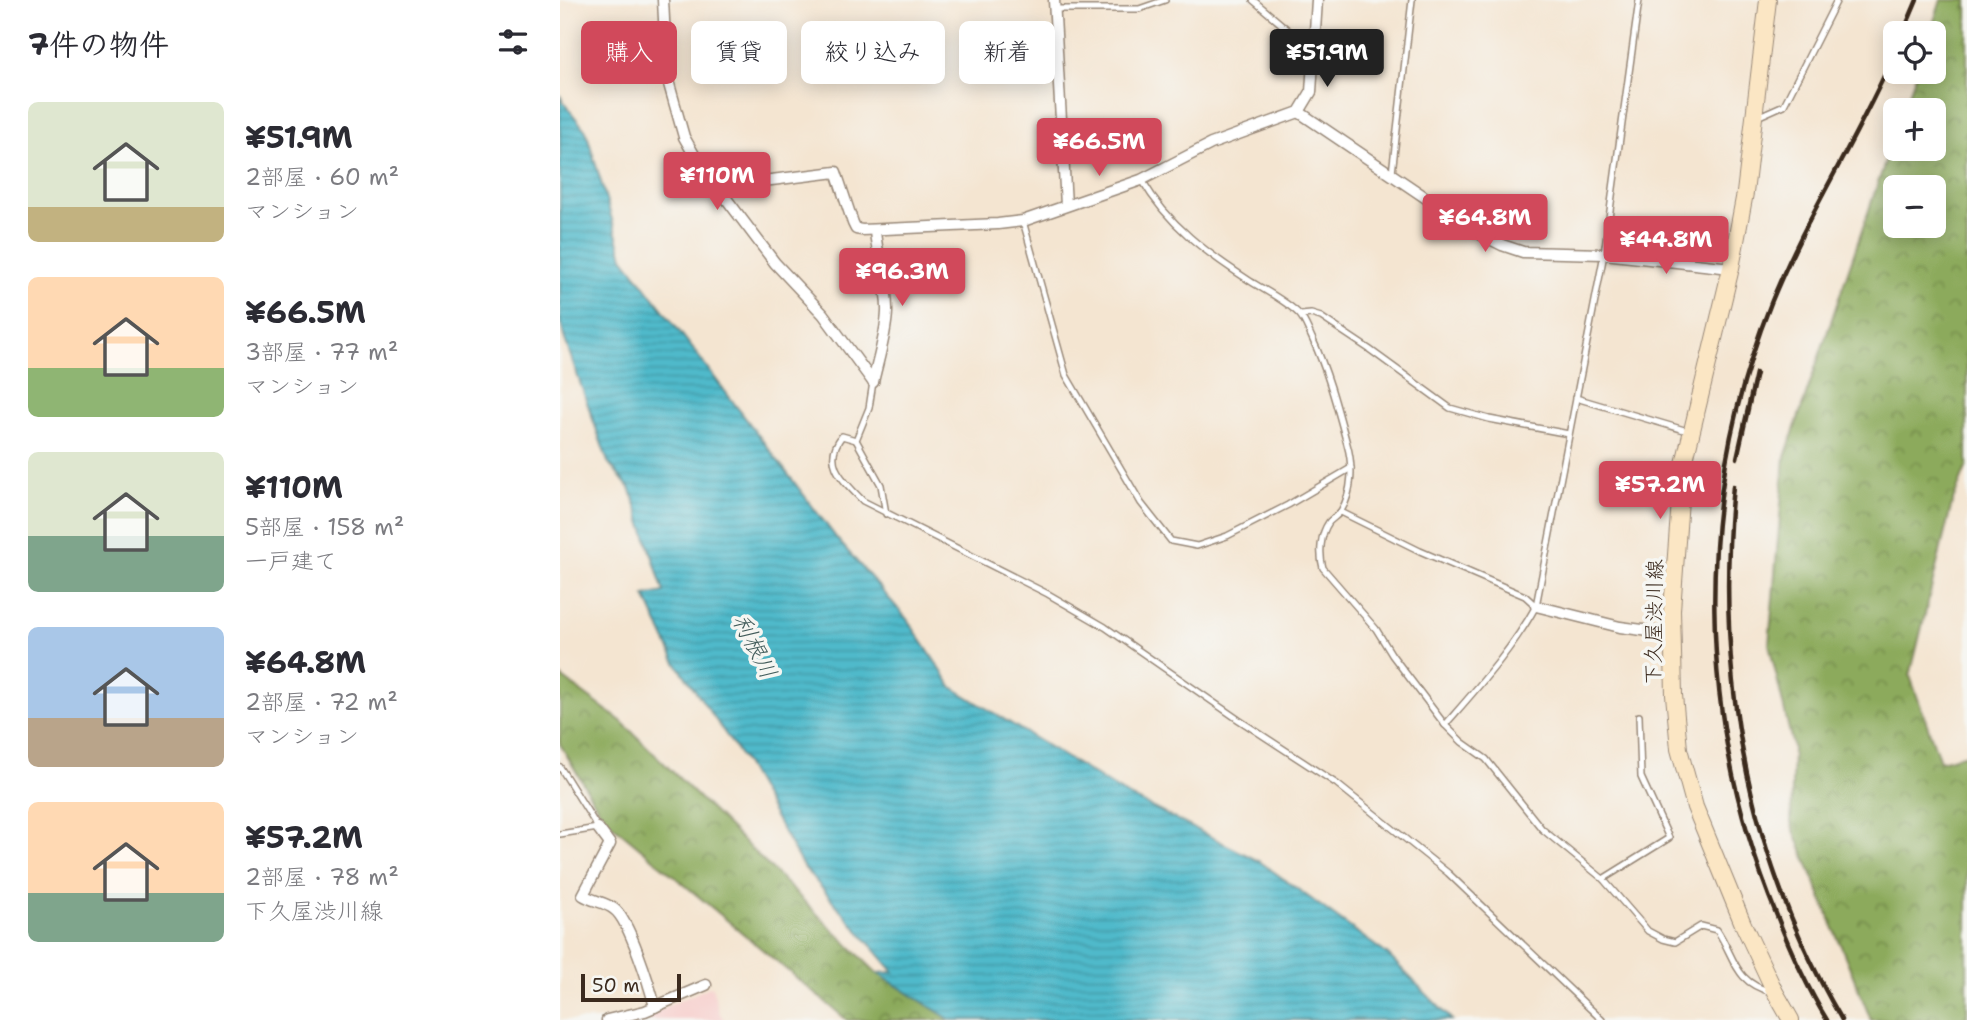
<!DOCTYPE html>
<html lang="ja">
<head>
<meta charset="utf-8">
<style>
  body { margin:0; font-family:"Shantell Sans","Klee One",sans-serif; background:#f2f2f3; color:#2b2b33; height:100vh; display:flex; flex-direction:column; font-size:26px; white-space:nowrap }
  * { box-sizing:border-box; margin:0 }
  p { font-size:23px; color:#7c7c81 }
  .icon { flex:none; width:38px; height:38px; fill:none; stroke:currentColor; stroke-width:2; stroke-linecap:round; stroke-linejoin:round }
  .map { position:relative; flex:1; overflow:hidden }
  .drawer { display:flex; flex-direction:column; background:#fff; width:560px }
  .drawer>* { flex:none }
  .hud { position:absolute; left:21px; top:21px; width:665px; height:63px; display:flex; gap:14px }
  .controls { position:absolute; left:1323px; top:21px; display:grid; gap:14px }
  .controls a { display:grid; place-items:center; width:63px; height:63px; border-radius:10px; background:#fff; box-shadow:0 4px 18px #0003; font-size:35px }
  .scale { position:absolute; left:21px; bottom:18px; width:100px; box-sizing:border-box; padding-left:7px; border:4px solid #3b2a1e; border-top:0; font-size:19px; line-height:24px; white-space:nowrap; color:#3b2a1e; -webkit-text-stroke:5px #f6f6f2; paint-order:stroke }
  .price { position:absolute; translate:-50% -60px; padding:0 16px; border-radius:7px; background:#d1495b; color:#fff; font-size:23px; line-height:46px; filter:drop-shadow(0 2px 4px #0008) }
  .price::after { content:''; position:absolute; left:50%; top:42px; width:21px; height:16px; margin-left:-10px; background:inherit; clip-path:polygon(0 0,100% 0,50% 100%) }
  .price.current { background:#222; color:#fff }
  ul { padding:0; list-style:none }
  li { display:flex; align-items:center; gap:21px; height:175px; padding:0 28px }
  li span { display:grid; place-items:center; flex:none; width:196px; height:140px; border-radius:10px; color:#555 }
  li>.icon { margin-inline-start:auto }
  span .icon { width:84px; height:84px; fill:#fffc; stroke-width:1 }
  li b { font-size:30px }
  h2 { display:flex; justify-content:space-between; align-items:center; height:84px; padding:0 28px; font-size:30px }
  .tag { padding:0 24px; border-radius:10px; background:#fff; box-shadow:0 4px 18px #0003; font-size:24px; line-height:63px }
  .tag.current { background:#d1495b; color:#fff }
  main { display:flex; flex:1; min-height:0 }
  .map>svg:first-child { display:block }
  .built { fill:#f7d0ce }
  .forest { fill:url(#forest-crowns); stroke:#646a3d; stroke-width:2; fill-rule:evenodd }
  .water { fill:url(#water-rules); stroke:#457274; stroke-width:2 }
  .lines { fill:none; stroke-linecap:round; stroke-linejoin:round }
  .lane-casing { stroke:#988878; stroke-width:8 }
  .street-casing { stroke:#988878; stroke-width:13 }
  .secondary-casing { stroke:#988878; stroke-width:18 }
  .lane { stroke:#fff; stroke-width:5 }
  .street { stroke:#fff; stroke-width:10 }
  .secondary { stroke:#fbe6c4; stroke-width:16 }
  .rail { stroke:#3b2a1e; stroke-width:4.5 }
  .labels { text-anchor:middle; stroke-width:7; stroke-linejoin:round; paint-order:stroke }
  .street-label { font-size:21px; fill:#3b2a1e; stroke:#f6f6f2 }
  .water-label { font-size:23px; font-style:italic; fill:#425c5b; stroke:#f6f6f2 }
</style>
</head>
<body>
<main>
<section class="drawer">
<h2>7件の物件<svg class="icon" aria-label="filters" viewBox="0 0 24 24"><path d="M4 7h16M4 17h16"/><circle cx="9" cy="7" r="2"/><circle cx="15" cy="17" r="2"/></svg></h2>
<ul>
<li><span style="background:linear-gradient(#dfe7d0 75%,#c2b280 0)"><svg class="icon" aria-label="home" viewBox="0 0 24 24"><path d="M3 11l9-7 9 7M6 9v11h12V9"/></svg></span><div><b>¥51.9M</b><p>2部屋 · 60 m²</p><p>マンション</p></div></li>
<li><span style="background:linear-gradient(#ffd9b3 65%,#8fb573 0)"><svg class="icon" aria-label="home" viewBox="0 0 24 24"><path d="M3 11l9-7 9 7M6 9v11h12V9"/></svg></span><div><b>¥66.5M</b><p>3部屋 · 77 m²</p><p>マンション</p></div></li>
<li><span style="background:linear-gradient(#dfe7d0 60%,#7fa58c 0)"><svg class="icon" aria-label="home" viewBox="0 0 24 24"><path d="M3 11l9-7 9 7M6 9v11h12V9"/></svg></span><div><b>¥110M</b><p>5部屋 · 158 m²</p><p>一戸建て</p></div></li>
<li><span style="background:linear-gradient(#a9c7e8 65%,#b9a48a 0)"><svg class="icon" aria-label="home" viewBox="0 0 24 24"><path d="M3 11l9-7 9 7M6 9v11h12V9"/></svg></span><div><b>¥64.8M</b><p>2部屋 · 72 m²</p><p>マンション</p></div></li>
<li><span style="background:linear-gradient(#ffd9b3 65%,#7fa58c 0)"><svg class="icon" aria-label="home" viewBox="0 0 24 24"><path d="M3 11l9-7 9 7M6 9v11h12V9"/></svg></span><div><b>¥57.2M</b><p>2部屋 · 78 m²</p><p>下久屋渋川線</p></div></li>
</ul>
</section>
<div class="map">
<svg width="1407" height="1020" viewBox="0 0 1407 1020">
  <defs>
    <pattern id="forest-crowns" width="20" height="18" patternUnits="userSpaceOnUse" patternTransform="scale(1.75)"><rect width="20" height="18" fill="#8caa5c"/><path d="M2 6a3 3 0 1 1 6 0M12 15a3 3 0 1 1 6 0" fill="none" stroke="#748b4b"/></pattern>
    <pattern id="water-rules" width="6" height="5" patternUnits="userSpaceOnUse" patternTransform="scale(1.75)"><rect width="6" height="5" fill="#4fbacb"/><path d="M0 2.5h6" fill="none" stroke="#4397a4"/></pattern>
  </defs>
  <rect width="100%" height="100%" fill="#f6f6f2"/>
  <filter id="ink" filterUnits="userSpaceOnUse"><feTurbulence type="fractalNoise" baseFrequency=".0143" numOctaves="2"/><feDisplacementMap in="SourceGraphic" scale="14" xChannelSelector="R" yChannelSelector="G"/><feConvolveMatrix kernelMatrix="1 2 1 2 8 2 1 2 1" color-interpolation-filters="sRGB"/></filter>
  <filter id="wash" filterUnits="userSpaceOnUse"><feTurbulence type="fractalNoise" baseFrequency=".00686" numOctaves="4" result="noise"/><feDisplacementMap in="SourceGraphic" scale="28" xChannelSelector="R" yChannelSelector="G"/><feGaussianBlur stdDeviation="1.57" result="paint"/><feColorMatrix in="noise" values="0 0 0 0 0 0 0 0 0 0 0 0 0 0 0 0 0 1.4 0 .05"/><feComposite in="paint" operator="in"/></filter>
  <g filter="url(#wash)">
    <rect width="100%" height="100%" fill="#f4e5d1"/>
    <!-- built -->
    <polygon class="built" points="152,986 159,1012 164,1020 71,1020 86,1016"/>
    <!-- forest -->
    <g class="forest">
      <path d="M 1381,0 L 1407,0 L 1407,465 L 1392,503 L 1350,676 L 1380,761 L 1407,754 L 1407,1020 L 1311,1020 L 1231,823 L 1233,747 L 1209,644 L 1225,457 L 1335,133 L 1335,149 L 1374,149 L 1374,110 L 1343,110 L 1357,72 L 1374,72 L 1374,33 L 1370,33 ZM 1335,187 L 1374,187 L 1374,226 L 1335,226 Z"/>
      <polygon points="0,676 61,721 317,973 391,1020 287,1020 43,817 0,744"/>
    </g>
    <!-- water -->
    <polygon class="water" points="0,95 3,102 26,131 63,257 278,540 347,619 392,687 565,794 699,861 828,955 892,1020 391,1020 317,973 334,972 242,865 182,758 115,661 85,596 104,592 71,490 48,462 4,337 0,319"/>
  </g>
  <g filter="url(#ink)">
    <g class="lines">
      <!-- lane casing -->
      <g class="lane-casing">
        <g id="lane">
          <polyline points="693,0 754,52"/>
          <polyline points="495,9 579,9 605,0"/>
          <polyline points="1197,117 1224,105 1277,0"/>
          <polyline points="832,173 852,0"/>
          <path d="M 582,180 C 608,225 648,254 690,281 C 706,291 726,301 739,314 C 745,320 748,330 752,338 C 768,372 777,407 787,444 C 793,465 793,491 781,511 C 778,515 773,518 769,522 C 760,535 759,554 763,568 L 816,629 L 832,655 L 885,725 L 902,742 L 926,759 L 982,829 L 1043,879 L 1088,931 L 1103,939 L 1115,942 L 1141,926 L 1157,930 C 1175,957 1174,983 1212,992"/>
          <polyline points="463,221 506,375 581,503 611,541 637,546 667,536 728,505 791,468"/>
          <polyline points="741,315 751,314 761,317 809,349 890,408 929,419 1009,434"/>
          <polyline points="313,382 309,408 296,440 321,485 326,514"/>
          <polyline points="1016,398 1131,432"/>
          <path d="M 296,440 L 282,436 C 261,463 284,481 303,501 L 488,594 L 545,627 L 679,720 L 777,784 L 888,873 L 1042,1020"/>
          <polyline points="781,512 860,551 965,596 976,606"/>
          <path d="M 885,725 C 918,687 952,650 976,606 L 1044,254 L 1079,0"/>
          <polyline points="0,767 38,828 0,834"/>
          <polyline points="1043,879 1109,838 1081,777 1079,716"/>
        </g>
      </g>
      <!-- street casing -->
      <g class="street-casing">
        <g id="street">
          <polyline points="103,0 107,77 124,137 137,160 215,263 263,314 313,382"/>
          <polyline points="494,0 506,205"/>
          <polyline points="739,112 918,233 942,245 963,252 1044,254 1171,268"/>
          <polyline points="190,180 195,182 276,172 293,223 296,229 302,230 438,224 463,221 581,180 651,144 739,112 751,92 757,0"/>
          <path d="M 313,382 C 318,360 326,335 327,312 C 328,284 317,258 315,231"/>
          <polyline points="976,606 1060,627 1112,634"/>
          <path d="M 38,828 L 50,844 L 23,895 C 32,901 45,902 54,909 C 69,919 90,987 95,1007"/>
          <polyline points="47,1020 85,1011 146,985"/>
        </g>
      </g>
      <!-- secondary casing -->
      <g class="secondary-casing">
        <polyline id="secondary" points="1208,0 1185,193 1171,268 1122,472 1112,610 1114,695 1119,749 1135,807 1183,924 1215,992 1231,1020"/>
      </g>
      <!-- lane -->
      <use href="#lane" class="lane"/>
      <!-- street -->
      <use href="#street" class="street"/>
      <!-- secondary -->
      <use href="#secondary" class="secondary"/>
      <!-- rail -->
      <g class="rail">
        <polyline points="1343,33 1357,0"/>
        <polyline points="1177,458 1196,373"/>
        <path d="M 1173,486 C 1155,675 1186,855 1282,1020"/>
        <path d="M 1267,1020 C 1247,987 1231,952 1217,916 C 1136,720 1133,499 1211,303 C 1246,216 1298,138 1335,52"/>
      </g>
    </g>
  </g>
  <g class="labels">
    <!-- street labels -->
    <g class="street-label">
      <text transform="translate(1094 622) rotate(-89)" y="7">下久屋渋川線</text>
    </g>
    <!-- water labels -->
    <g class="water-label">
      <text transform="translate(195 646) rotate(63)" y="8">利根川</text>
    </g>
  </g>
</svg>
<div class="controls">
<a><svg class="icon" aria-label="locate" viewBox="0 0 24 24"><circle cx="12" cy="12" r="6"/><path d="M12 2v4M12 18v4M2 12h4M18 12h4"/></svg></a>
<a>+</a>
<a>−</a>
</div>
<div class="scale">50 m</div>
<b class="price current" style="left:767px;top:89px">¥51.9M</b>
<b class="price" style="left:539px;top:178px">¥66.5M</b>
<b class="price" style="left:157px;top:212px">¥110M</b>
<b class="price" style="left:925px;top:254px">¥64.8M</b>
<b class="price" style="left:1106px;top:276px">¥44.8M</b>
<b class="price" style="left:342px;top:308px">¥96.3M</b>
<b class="price" style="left:1100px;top:521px">¥57.2M</b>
<div class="hud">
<a class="tag current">購入</a>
<a class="tag">賃貸</a>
<a class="tag">絞り込み</a>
<a class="tag">新着</a>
</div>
</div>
</main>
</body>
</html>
